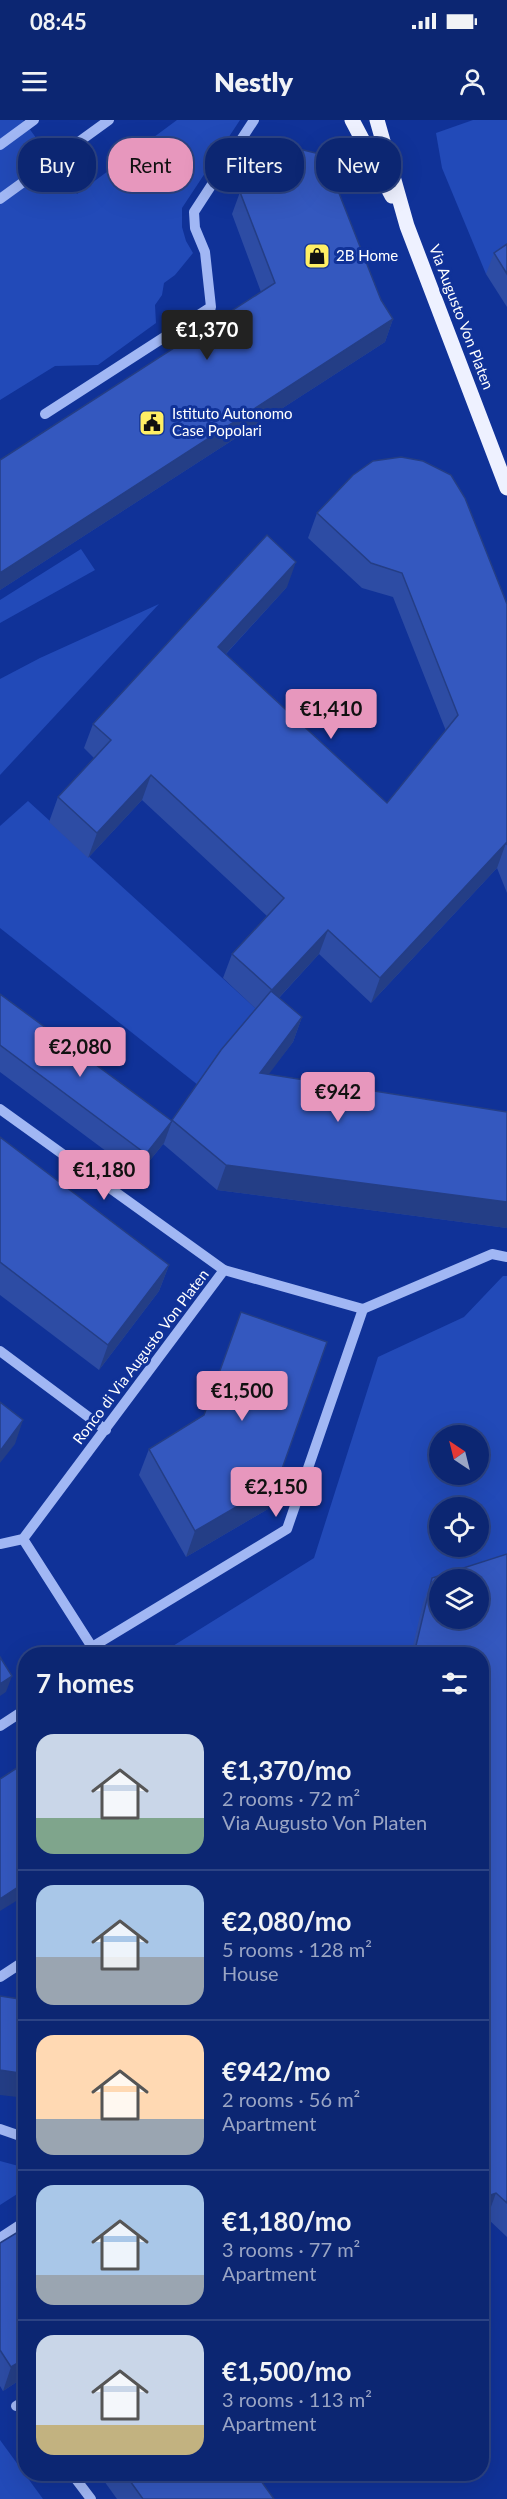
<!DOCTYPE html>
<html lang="en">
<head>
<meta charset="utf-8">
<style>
  body { margin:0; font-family:Lato,sans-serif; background:#152e77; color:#f1f3f6; height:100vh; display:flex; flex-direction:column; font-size:22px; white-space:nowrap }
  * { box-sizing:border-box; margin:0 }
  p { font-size:20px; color:#9aa5c4 }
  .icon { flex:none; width:33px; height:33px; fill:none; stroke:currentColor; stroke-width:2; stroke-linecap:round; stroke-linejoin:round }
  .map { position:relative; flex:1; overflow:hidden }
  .panel { position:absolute; left:18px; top:1527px; width:471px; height:834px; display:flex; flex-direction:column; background:#0c2672; border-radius:24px; box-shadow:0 6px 24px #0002,0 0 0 2px #2c4384 }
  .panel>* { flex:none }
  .banner { position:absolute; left:18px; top:18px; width:471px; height:54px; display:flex; gap:12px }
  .needle { width:39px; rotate:325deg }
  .controls { position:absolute; left:429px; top:1305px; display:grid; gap:12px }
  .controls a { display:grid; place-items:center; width:60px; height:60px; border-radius:50%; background:#0c2672; box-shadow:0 6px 24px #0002,0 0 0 2px #2c4384; font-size:30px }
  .price { position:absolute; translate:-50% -51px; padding:0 14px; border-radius:6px; background:#e797bd; color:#111; font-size:20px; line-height:39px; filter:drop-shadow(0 2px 3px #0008) }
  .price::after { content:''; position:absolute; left:50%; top:36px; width:18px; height:14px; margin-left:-9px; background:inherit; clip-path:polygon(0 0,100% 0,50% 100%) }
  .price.selected { background:#222; color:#fff }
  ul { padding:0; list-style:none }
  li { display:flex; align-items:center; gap:18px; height:150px; padding:0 18px }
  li+li { border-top:2px solid #2c4384 }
  li span { display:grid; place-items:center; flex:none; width:168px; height:120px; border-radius:18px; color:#555 }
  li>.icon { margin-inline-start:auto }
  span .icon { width:72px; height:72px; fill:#fffc; stroke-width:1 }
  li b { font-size:26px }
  h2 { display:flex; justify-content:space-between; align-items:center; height:72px; padding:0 18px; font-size:26px }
  .pill { padding:0 21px; border-radius:24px; background:#0c2672; box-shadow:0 6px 24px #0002,0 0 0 2px #2c4384; font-size:21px; line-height:54px }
  .pill.selected { background:#e797bd; color:#111 }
  .status { display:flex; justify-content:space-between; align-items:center; height:42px; padding:0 30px; background:#0c2672; direction:ltr }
  .status svg { height:16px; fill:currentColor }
  header { display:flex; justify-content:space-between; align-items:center; height:78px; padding:0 18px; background:#0c2672; font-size:27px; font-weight:800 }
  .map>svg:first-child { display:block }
  .green { fill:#224ab8; fill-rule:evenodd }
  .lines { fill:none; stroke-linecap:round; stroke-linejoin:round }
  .minor { stroke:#a1b7f4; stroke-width:10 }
  .major { stroke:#eef1ff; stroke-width:15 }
  .wall { fill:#2d4ca4 }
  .shaded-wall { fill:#243e86 }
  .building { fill:#3458bf; stroke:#243e86; stroke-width:1.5; fill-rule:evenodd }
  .labels { text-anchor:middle; stroke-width:6; stroke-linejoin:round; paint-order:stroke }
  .poi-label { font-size:15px; fill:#fff; stroke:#103298; text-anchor:start }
  .street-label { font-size:15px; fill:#fff; stroke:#103298 }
</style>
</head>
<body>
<div class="status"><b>08:45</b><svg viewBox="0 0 49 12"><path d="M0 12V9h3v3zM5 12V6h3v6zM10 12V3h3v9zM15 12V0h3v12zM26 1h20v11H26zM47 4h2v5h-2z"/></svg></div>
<header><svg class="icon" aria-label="menu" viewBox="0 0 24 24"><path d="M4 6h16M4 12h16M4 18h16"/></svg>Nestly<svg class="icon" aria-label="person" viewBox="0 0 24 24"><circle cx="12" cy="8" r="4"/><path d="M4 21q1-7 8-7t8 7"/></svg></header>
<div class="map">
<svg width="507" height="2379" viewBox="0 0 507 2379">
  <rect width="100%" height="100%" fill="#103298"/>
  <!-- green -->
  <g class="green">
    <polygon points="0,0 23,0 77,74 177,0 240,0 182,88 182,107 186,121 193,133 175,155 164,163 162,175 155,185 156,203 98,245 55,246 0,280"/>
    <polygon points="473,0 507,0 507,140 486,154 442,48 436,13"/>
    <polygon points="81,429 95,450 0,503 0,480"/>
    <polygon points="159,484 0,655 0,559 40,538"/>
    <polygon points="28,681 263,895 203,969 0,808 0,706"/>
    <path d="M 503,1156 L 507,1156 L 507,1456 L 478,1460 L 440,1460 L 411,1534 L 160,1534 L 314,1438 L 378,1237 L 464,1197 ZM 440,1316 L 478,1316 L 478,1354 L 440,1354 ZM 440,1388 L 478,1388 L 478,1426 L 440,1426 Z"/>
    <polygon points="0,2041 26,2048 25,2069 0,2085"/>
    <polygon points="0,2320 43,2379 0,2379"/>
  </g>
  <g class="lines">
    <!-- minor -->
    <g class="minor">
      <polyline points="0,25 34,0"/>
      <polyline points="0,79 109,0"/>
      <polyline points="45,294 211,187 205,132 195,108 194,92 254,0"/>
      <polyline points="0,989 224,1150"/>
      <polyline points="0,1231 106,1310"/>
      <polyline points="23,1419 92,1527 84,1534"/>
      <polyline points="0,1424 23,1419 224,1150 363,1189 492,1134 507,1137"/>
      <polyline points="92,1527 287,1409 363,1189"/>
      <polyline points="0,1606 26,1589"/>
      <polyline points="0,1857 26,1840"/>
      <polyline points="0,2009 26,2018"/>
      <polyline points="0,2118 26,2101"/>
      <polyline points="16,2286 26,2280"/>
      <polyline points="72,2354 91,2379"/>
    </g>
    <!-- major -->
    <g class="major">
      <polyline points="352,0 392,76"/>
      <polyline points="377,0 407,106 507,368"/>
    </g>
  </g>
  <!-- wall -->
  <g class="wall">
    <polygon points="240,72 381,180 393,199 385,222 0,470 0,340 261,172 232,94"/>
    <polygon points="507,124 507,187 486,154 494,133"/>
    <polygon points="317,393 507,484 507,773 497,748 371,883 319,834 279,878 302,897 293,922 268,954 507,992 507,1108 217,1070 163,1024 172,1000 256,889 223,858 232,834 267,796 142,680 88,738 49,702 58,677 94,638 84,628 93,604 287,467 226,534 387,683 446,611 393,477 362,468 308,418"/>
    <polygon points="0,874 172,1001 164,1023 138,1055 0,952"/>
    <polygon points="0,1017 169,1145 159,1171 99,1250 0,1175"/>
    <polygon points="149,1329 268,1389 186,1437 139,1355"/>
    <polygon points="507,1434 507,2117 487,2098 482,1534 411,1534 423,1483 432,1458"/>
    <polygon points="0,2123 26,2256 3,2271 0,2266"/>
    <polygon points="99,2354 256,2354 274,2379 117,2379"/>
  </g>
  <!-- shaded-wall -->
  <g class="shaded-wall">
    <polygon points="393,199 385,222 0,470 0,453"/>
    <polygon points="296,442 287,467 209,552 218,527"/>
    <polygon points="151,655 142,680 88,738 97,713"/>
    <polygon points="506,723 497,748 371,883 380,858"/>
    <polygon points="328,810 319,834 263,895 272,870"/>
    <polygon points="302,897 293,922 251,978 260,953"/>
    <polygon points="172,1001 164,1023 138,1055 146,1034"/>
    <polygon points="226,1045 507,1082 507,1108 217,1070"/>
    <polygon points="169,1145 159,1171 99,1250 108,1225"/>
    <polygon points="23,1300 15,1324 0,1343 0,1331"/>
    <polygon points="277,1363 268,1389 186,1437 195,1411"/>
    <polygon points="12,1556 6,1572 0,1576 0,1564"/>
    <polygon points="26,1762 26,1775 0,1791 0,1779"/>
    <polygon points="0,1950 26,1954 26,1978 0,1975"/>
    <polygon points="496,2073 487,2098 482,2100 482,2078"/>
    <polygon points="26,2238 26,2256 3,2271 11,2247"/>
  </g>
  <!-- building -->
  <g class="building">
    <polygon points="270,22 324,35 381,180 393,199 0,453 0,340 275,163 240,72"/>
    <polygon points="507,124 507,154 494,133"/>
    <polygon points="401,337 423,341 451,355 465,378 507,484 507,725 506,723 380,858 328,810 272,870 232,834 284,778 151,655 97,713 58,677 111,620 93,604 267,415 296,442 218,527 387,683 458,595 402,453 371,443 317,393 353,355 373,341"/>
    <polygon points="271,871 302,897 260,953 507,992 507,1082 226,1045 172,1000 221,930"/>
    <polygon points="0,874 172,1001 146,1034 0,925"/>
    <polygon points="0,1017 169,1145 108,1225 0,1142"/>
    <polygon points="241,1192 327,1222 277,1363 195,1411 149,1329 204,1295"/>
    <polygon points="0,1282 23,1300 0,1331"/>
    <path d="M 507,1434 L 507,2083 L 496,2073 L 482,2078 L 482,1534 L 414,1534 L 432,1458 ZM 440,1460 L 478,1460 L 478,1498 L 440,1498 Z"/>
    <polygon points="0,1537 12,1556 0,1564"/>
    <polygon points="26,1642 26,1762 0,1779 0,1659"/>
    <polygon points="0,1876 26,1880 26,1954 0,1950"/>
    <polygon points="26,2107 26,2238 11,2247 0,2230 0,2123"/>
    <polygon points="125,2354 256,2354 274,2379 143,2379"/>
  </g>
  <!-- icons -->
  <defs>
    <g id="shop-square" transform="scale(1.35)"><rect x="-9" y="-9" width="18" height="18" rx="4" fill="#ffef64" stroke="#103298"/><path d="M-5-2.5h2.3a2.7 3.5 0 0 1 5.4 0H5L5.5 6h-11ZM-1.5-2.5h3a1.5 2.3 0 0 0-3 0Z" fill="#111"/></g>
    <g id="civic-square" transform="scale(1.35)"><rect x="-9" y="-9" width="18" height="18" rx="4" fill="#ffef64" stroke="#103298"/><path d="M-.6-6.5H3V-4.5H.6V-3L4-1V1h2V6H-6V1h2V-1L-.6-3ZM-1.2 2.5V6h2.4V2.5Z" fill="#111"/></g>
  </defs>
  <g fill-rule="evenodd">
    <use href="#shop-square" x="317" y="136"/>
    <use href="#civic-square" x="152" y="303"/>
  </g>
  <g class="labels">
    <!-- poi labels -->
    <g class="poi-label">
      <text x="336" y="141">2B Home</text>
      <text x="172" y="299">Istituto Autonomo<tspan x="172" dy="17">Case Popolari</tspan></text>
    </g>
    <!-- street labels -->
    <g class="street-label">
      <text transform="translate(461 197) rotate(69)" y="5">Via Augusto Von Platen</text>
      <text transform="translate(141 1237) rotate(-53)" y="5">Ronco di Via Augusto Von Platen</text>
    </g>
  </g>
</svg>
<div class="controls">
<a><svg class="needle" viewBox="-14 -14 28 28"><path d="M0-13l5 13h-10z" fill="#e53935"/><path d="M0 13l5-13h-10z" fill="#9aa5c4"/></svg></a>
<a><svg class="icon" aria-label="locate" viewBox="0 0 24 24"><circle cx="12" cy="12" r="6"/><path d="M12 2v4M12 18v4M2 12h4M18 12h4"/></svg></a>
<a><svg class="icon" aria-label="layers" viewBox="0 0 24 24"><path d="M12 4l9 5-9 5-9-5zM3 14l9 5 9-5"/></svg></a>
</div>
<b class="price selected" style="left:207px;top:241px">€1,370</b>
<b class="price" style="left:331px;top:620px">€1,410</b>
<b class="price" style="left:80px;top:958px">€2,080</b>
<b class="price" style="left:338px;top:1003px">€942</b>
<b class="price" style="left:104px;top:1081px">€1,180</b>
<b class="price" style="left:242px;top:1302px">€1,500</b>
<b class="price" style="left:276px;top:1398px">€2,150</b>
<div class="banner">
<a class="pill">Buy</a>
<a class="pill selected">Rent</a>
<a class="pill">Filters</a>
<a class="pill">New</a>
</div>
<section class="panel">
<h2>7 homes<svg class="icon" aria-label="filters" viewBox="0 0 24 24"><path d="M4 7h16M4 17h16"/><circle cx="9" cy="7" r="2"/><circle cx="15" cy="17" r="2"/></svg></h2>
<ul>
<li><span style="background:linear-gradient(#c9d6e8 70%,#7fa58c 0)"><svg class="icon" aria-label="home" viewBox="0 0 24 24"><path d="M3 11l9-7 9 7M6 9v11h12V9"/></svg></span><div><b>€1,370/mo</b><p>2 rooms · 72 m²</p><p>Via Augusto Von Platen</p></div></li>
<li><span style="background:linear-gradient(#a9c7e8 60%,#9aa5b1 0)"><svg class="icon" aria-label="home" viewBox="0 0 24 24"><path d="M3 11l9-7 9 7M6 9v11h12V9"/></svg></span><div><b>€2,080/mo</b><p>5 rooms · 128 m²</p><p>House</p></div></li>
<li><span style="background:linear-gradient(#ffd9b3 70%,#9aa5b1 0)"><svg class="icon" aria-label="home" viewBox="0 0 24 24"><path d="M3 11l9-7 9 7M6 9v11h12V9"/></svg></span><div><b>€942/mo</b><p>2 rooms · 56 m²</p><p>Apartment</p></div></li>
<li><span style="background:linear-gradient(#a9c7e8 75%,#9aa5b1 0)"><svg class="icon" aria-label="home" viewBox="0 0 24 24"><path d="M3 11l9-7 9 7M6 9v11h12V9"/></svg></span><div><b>€1,180/mo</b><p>3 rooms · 77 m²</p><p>Apartment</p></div></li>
<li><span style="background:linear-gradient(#c9d6e8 75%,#c2b280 0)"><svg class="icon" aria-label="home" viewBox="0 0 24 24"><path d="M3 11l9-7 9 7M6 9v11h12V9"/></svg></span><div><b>€1,500/mo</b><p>3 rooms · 113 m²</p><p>Apartment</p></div></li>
</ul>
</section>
</div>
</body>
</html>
